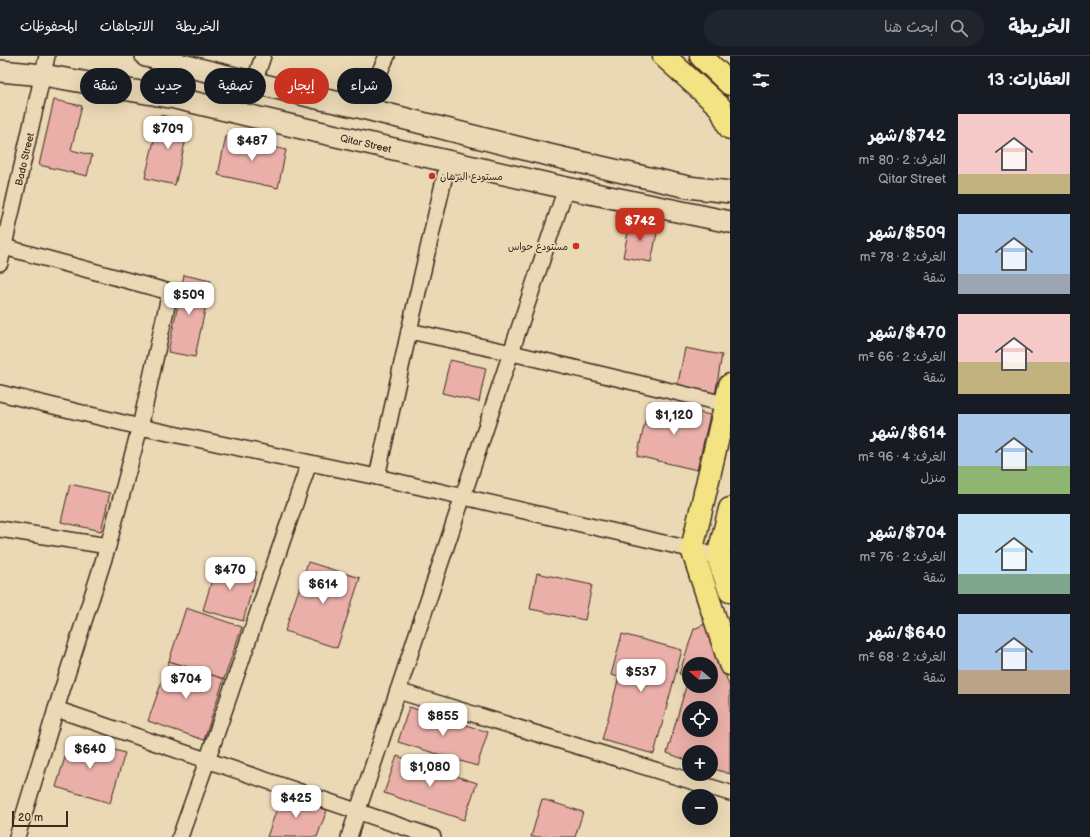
<!DOCTYPE html>
<html lang="ar">
<head>
<meta charset="utf-8">
<style>
  body { margin:0; font-family:"Balsamiq Sans","Playpen Sans Arabic",sans-serif; background:#20242c; color:#f1f3f6; direction:rtl; height:100vh; display:flex; flex-direction:column; font-size:15px; white-space:nowrap }
  * { box-sizing:border-box; margin:0 }
  p { font-size:13px; color:#9ea1a6 }
  .icon { flex:none; width:22px; height:22px; fill:none; stroke:currentColor; stroke-width:2; stroke-linecap:round; stroke-linejoin:round }
  .map { position:relative; flex:1; overflow:hidden; direction:ltr }
  .details { display:flex; flex-direction:column; background:#171b24; width:360px }
  .details>* { flex:none }
  .guide { position:absolute; left:12px; top:12px; width:380px; height:36px; direction:rtl; display:flex; gap:8px }
  .needle { width:26px; rotate:289deg }
  .controls { position:absolute; left:682px; top:601px; display:grid; gap:8px }
  .controls a { display:grid; place-items:center; width:36px; height:36px; border-radius:50%; background:#171b24; box-shadow:0 4px 16px #0002; font-size:20px }
  .scale { position:absolute; left:12px; bottom:10px; width:56px; box-sizing:border-box; padding-left:4px; border:2px solid #3b2a1e; border-top:0; font-size:11px; line-height:14px; white-space:nowrap; color:#3b2a1e; -webkit-text-stroke:3px #ebd9b6; paint-order:stroke }
  .price { position:absolute; translate:-50% -34px; padding:0 9px; border-radius:8px; background:#fff; color:#222; font-size:13px; line-height:26px; filter:drop-shadow(0 1px 2px #0008) }
  .price::after { content:''; position:absolute; left:50%; top:24px; width:12px; height:9px; margin-left:-6px; background:inherit; clip-path:polygon(0 0,100% 0,50% 100%) }
  .price.on { background:#c8321e; color:#fff }
  ul { padding:0; list-style:none }
  li { display:flex; align-items:center; gap:12px; height:100px; padding:0 20px }
  li span { display:grid; place-items:center; flex:none; width:112px; height:80px; border-radius:0px; color:#555 }
  li>.icon { margin-inline-start:auto }
  span .icon { width:48px; height:48px; fill:#fffc; stroke-width:1 }
  li b { font-size:17px }
  h2 { display:flex; justify-content:space-between; align-items:center; height:48px; padding:0 20px; font-size:17px }
  .tag { padding:0 14px; border-radius:18px; background:#171b24; box-shadow:0 4px 16px #0002; font-size:14px; line-height:36px }
  .tag.on { background:#c8321e; color:#fff }
  header { display:flex; align-items:center; gap:24px; box-sizing:border-box; height:56px; padding:0 20px; background:#171b24; border-bottom:1px solid #363941 }
  header strong { font-size:19px }
  nav { display:flex; gap:22px; margin-inline-start:auto; font-size:14px }
  .search { width:280px; height:36px; background:#20242c; display:flex; align-items:center; gap:10px; box-sizing:border-box; padding:0 14px; border-radius:22px; color:#9ea1a6; font-size:15px }
  main { display:flex; flex:1; min-height:0 }
  .map>svg:first-child { display:block }
  .building { fill:#eaafa8; stroke:#3b2a1e; fill-rule:evenodd }
  .lines { fill:none; stroke-linecap:round; stroke-linejoin:round }
  .minor-casing { stroke:#3b2a1e; stroke-width:18 }
  .secondary-casing { stroke:#3b2a1e; stroke-width:24 }
  .primary-casing { stroke:#3b2a1e; stroke-width:25 }
  .minor { stroke:#ebd9b6; stroke-width:15 }
  .secondary { stroke:#ebd9b6; stroke-width:21 }
  .primary { stroke:#f4e382; stroke-width:22 }
  .poi-dot { fill:#c8321e; stroke:#ebd9b6; stroke-width:1.5 }
  .labels { text-anchor:middle; stroke-width:3.5; stroke-linejoin:round; paint-order:stroke }
  .street-label { font-size:10px; fill:#3b2a1e; stroke:#ebd9b6 }
  .poi-label { font-size:10px; fill:#3b2a1e; stroke:#ebd9b6; text-anchor:start }
</style>
</head>
<body>
<header>
<strong>الخريطة</strong>
<div class="search"><svg class="icon" aria-label="search" viewBox="0 0 24 24"><circle cx="10" cy="10" r="6"/><path d="M15 15l6 6"/></svg>ابحث هنا</div>
<nav><a>الخريطة</a><a>الاتجاهات</a><a>المحفوظات</a></nav>
</header>
<main>
<section class="details">
<h2>العقارات: 13<svg class="icon" aria-label="filters" viewBox="0 0 24 24"><path d="M4 7h16M4 17h16"/><circle cx="9" cy="7" r="2"/><circle cx="15" cy="17" r="2"/></svg></h2>
<ul>
<li><span style="background:linear-gradient(#f6c9c9 75%,#c2b280 0)"><svg class="icon" aria-label="home" viewBox="0 0 24 24"><path d="M3 11l9-7 9 7M6 9v11h12V9"/></svg></span><div><b>$742/شهر</b><p>الغرف: 2 · 80 m²</p><p>Qitar Street</p></div></li>
<li><span style="background:linear-gradient(#a9c7e8 75%,#9aa5b1 0)"><svg class="icon" aria-label="home" viewBox="0 0 24 24"><path d="M3 11l9-7 9 7M6 9v11h12V9"/></svg></span><div><b>$509/شهر</b><p>الغرف: 2 · 78 m²</p><p>شقة</p></div></li>
<li><span style="background:linear-gradient(#f6c9c9 60%,#c2b280 0)"><svg class="icon" aria-label="home" viewBox="0 0 24 24"><path d="M3 11l9-7 9 7M6 9v11h12V9"/></svg></span><div><b>$470/شهر</b><p>الغرف: 2 · 66 m²</p><p>شقة</p></div></li>
<li><span style="background:linear-gradient(#a9c7e8 65%,#8fb573 0)"><svg class="icon" aria-label="home" viewBox="0 0 24 24"><path d="M3 11l9-7 9 7M6 9v11h12V9"/></svg></span><div><b>$614/شهر</b><p>الغرف: 4 · 96 m²</p><p>منزل</p></div></li>
<li><span style="background:linear-gradient(#bfe0f5 75%,#7fa58c 0)"><svg class="icon" aria-label="home" viewBox="0 0 24 24"><path d="M3 11l9-7 9 7M6 9v11h12V9"/></svg></span><div><b>$704/شهر</b><p>الغرف: 2 · 76 m²</p><p>شقة</p></div></li>
<li><span style="background:linear-gradient(#a9c7e8 70%,#b9a48a 0)"><svg class="icon" aria-label="home" viewBox="0 0 24 24"><path d="M3 11l9-7 9 7M6 9v11h12V9"/></svg></span><div><b>$640/شهر</b><p>الغرف: 2 · 68 m²</p><p>شقة</p></div></li>
</ul>
</section>
<div class="map">
<svg width="730" height="781" viewBox="0 0 730 781">
  <rect width="100%" height="100%" fill="#ebd9b6"/>
  <filter id="ink" filterUnits="userSpaceOnUse"><feTurbulence type="fractalNoise" baseFrequency=".025" numOctaves="2"/><feDisplacementMap in="SourceGraphic" scale="8" xChannelSelector="R" yChannelSelector="G"/><feConvolveMatrix kernelMatrix="1 2 1 2 8 2 1 2 1" color-interpolation-filters="sRGB"/></filter>
  <g filter="url(#ink)">
    <!-- building -->
    <g class="building">
      <polygon points="54,44 82,50 71,94 92,99 87,120 39,109"/>
      <polygon points="160,59 190,66 175,129 145,122"/>
      <polygon points="226,80 286,94 278,132 218,119"/>
      <polygon points="630,166 658,172 651,206 623,201"/>
      <polygon points="184,219 211,225 195,301 168,296"/>
      <polygon points="685,292 722,299 715,339 677,332"/>
      <polygon points="450,304 486,312 479,346 442,337"/>
      <polygon points="650,345 710,359 697,414 637,400"/>
      <polygon points="70,428 110,437 101,475 61,466"/>
      <polygon points="218,504 257,516 243,565 203,554"/>
      <polygon points="308,506 360,522 337,592 285,575"/>
      <polygon points="537,517 592,529 585,564 530,553"/>
      <polygon points="186,552 242,571 224,623 169,605"/>
      <path d="M 707,567 L 730,632 L 730,718 L 711,712 L 711,696 L 689,696 L 689,705 L 667,697 L 689,620 L 689,630 L 711,630 L 711,608 L 689,608 L 689,619 L 679,618 L 694,573 ZM 689,652 L 711,652 L 711,674 L 689,674 Z"/>
      <polygon points="622,578 682,594 654,698 602,684 619,621 611,619"/>
      <polygon points="169,605 224,623 204,684 148,665"/>
      <polygon points="409,651 488,676 477,710 398,686"/>
      <polygon points="71,681 125,697 110,747 56,731"/>
      <polygon points="397,700 477,727 464,764 384,737"/>
      <polygon points="282,738 327,754 317,781 267,781"/>
      <polygon points="542,743 583,756 575,781 531,781"/>
    </g>
    <g class="lines">
      <!-- minor casing -->
      <g class="minor-casing">
        <g id="minor">
          <polyline points="254,27 263,0"/>
          <polyline points="363,52 387,0"/>
          <polyline points="4,191 170,236 140,371 108,490 56,653 17,781"/>
          <polyline points="0,207 47,0"/>
          <polyline points="409,275 512,297 725,348"/>
          <path d="M 0,337 L 140,371 L 377,421 L 668,488 C 687,492 707,496 726,504"/>
          <polyline points="377,421 409,275 448,106"/>
          <polyline points="0,473 108,490"/>
          <polyline points="398,635 730,737"/>
          <polyline points="56,653 433,781"/>
          <polyline points="180,781 207,705 309,407"/>
          <polyline points="349,781 566,132"/>
        </g>
      </g>
      <!-- secondary casing -->
      <g class="secondary-casing">
        <g id="secondary">
          <polyline points="146,0 317,42 363,52 536,96 688,131 730,136"/>
          <polyline points="0,15 43,19 175,42 310,74 566,132 730,166"/>
        </g>
      </g>
      <!-- primary casing -->
      <g class="primary-casing">
        <g id="primary">
          <polyline points="664,0 720,51 730,72"/>
          <polyline points="701,0 730,28"/>
          <polyline points="730,329 692,493 730,608"/>
          <polyline points="730,453 718,501 730,535"/>
        </g>
      </g>
      <!-- minor -->
      <use href="#minor" class="minor"/>
      <!-- secondary -->
      <use href="#secondary" class="secondary"/>
      <!-- primary -->
      <use href="#primary" class="primary"/>
    </g>
  </g>
  <!-- markers -->
  <g class="poi-dot">
    <circle cx="432" cy="120" r="4"/>
    <circle cx="576" cy="190" r="4"/>
  </g>
  <g class="labels">
    <!-- street labels -->
    <g class="street-label">
      <text transform="translate(366 87) rotate(13)" y="4">Qitar Street</text>
      <text transform="translate(24 103) rotate(-77)" y="4">Bado Street</text>
    </g>
    <!-- poi labels -->
    <g class="poi-label">
      <text x="440" y="124">مستودع البرهان</text>
      <text x="568" y="194" text-anchor="end">مستودع حواس</text>
    </g>
  </g>
</svg>
<div class="controls">
<a><svg class="needle" viewBox="-14 -14 28 28"><path d="M0-13l5 13h-10z" fill="#e53935"/><path d="M0 13l5-13h-10z" fill="#9ea1a6"/></svg></a>
<a><svg class="icon" aria-label="locate" viewBox="0 0 24 24"><circle cx="12" cy="12" r="6"/><path d="M12 2v4M12 18v4M2 12h4M18 12h4"/></svg></a>
<a>+</a>
<a>−</a>
</div>
<div class="scale">20 m</div>
<b class="price" style="left:168px;top:94px">$709</b>
<b class="price" style="left:252px;top:106px">$487</b>
<b class="price on" style="left:640px;top:186px">$742</b>
<b class="price" style="left:189px;top:260px">$509</b>
<b class="price" style="left:674px;top:380px">$1,120</b>
<b class="price" style="left:230px;top:535px">$470</b>
<b class="price" style="left:323px;top:549px">$614</b>
<b class="price" style="left:641px;top:637px">$537</b>
<b class="price" style="left:186px;top:644px">$704</b>
<b class="price" style="left:443px;top:681px">$855</b>
<b class="price" style="left:90px;top:714px">$640</b>
<b class="price" style="left:430px;top:732px">$1,080</b>
<b class="price" style="left:296px;top:763px">$425</b>
<div class="guide">
<a class="tag">شراء</a>
<a class="tag on">إيجار</a>
<a class="tag">تصفية</a>
<a class="tag">جديد</a>
<a class="tag">شقة</a>
</div>
</div>
</main>
</body>
</html>
